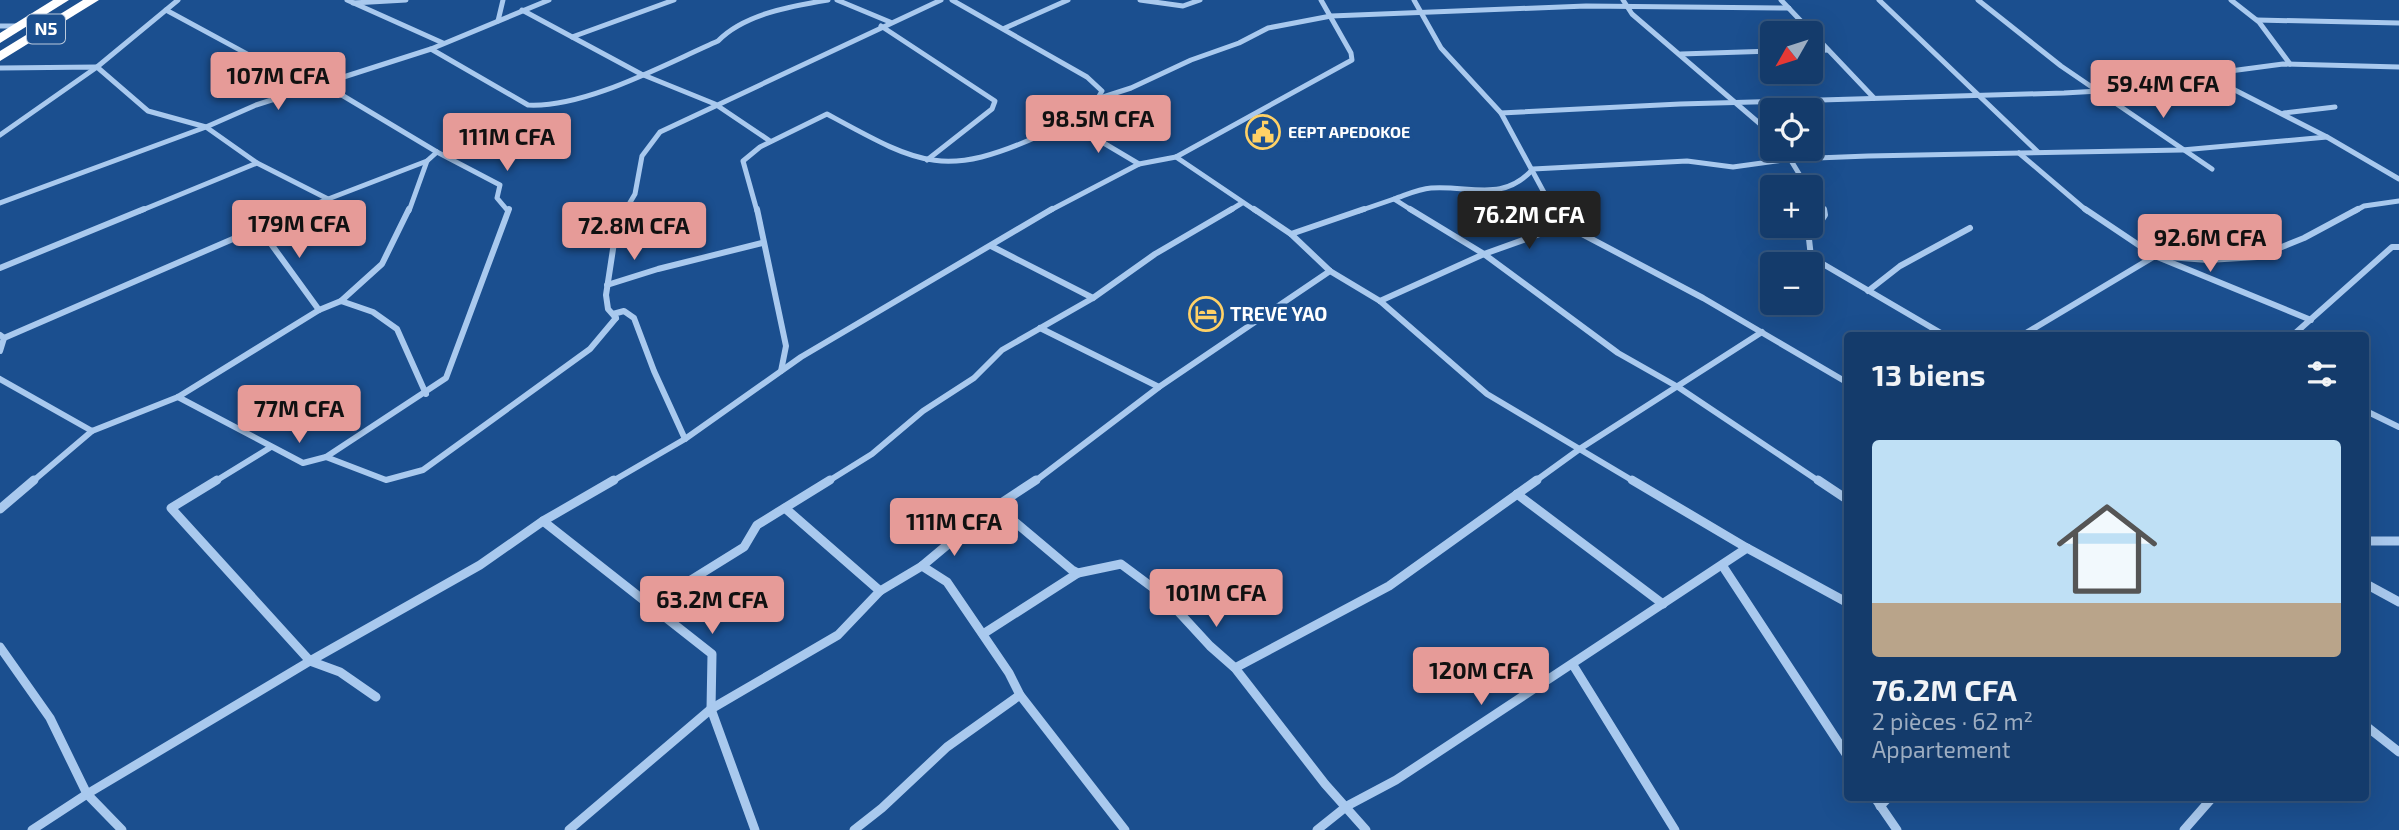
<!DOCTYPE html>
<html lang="fr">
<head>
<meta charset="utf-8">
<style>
  body { margin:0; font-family:"Exo 2",sans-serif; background:#214673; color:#f1f3f6; height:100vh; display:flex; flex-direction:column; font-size:26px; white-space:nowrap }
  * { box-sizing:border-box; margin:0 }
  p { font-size:23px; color:#9dadc1 }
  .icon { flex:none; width:38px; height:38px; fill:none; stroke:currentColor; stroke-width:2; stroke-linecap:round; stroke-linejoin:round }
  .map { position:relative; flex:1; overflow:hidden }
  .panel { position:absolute; left:1844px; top:332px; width:525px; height:469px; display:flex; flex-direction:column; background:#143b6b; border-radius:7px; box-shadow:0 7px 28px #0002,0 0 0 2px #33557e }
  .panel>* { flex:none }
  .needle { width:46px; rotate:231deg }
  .controls { position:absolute; left:1760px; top:21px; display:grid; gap:14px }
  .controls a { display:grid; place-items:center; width:63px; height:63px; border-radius:7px; background:#143b6b; box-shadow:0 7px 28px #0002,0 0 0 2px #33557e; font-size:35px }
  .price { position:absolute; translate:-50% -60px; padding:0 16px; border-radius:7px; background:#e69b98; color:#111; font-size:23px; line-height:46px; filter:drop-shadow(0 2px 4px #0008) }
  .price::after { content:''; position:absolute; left:50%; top:42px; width:21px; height:16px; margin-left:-10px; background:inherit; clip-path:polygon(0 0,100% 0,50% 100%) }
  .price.on { background:#222; color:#fff }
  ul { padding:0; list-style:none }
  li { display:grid; align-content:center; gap:14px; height:371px; padding:0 28px }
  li+li { border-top:2px solid #33557e }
  li span { display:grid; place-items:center; height:217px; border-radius:7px; color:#555 }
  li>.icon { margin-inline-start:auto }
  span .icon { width:126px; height:126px; fill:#fffc; stroke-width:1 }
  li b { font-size:30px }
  h2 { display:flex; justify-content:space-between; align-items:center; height:84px; padding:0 28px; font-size:30px }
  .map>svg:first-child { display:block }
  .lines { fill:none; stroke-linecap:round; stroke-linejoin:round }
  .street-far2 { stroke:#a9c9ee; stroke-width:5 }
  .street-far1 { stroke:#a9c9ee; stroke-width:6 }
  .street { stroke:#a9c9ee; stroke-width:9 }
  .highway { fill:#fff; fill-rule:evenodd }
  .labels { text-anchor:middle; stroke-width:7; stroke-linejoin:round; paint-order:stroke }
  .far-poi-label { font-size:16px; font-weight:bold; fill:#fff; stroke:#1b4f8f; text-anchor:start }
  .shield { fill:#1b4f8f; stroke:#bbcadd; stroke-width:2 }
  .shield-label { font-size:18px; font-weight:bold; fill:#fff }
  .poi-label { font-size:19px; font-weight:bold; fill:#fff; stroke:#1b4f8f; text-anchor:start }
</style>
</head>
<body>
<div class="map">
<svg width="2399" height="830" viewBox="0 0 2399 830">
  <rect width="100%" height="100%" fill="#1b4f8f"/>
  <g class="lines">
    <!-- street-far2 -->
    <g class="street-far2">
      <polyline points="347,0 443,43"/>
      <polyline points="837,0 890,22"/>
      <polyline points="1140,0 1183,6 1200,0"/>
      <polyline points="1414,0 1441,48 1501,113 1554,211"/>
      <polyline points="1623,0 1632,14 1773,135"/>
      <polyline points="1781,0 1874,98"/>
      <polyline points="1879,0 2038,152"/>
      <polyline points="1978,0 2061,66 2212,169"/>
      <polyline points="2231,0 2259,22 2290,64"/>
      <polyline points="353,3 406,0"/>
      <polyline points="166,10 297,81 325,85 437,152 500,185 497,198 508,211"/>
      <polyline points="522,10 641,74 715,104 770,141"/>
      <polyline points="2257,20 2399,23"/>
      <polyline points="498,21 503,0"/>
      <polyline points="0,26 20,26"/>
      <polyline points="881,26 995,101 992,109 927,160"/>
      <polyline points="1005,28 1068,0"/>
      <polyline points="572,37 674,0"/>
      <path d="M 431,49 L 528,105 C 586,108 665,64 718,41 C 744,14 792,6 828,0"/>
      <polyline points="1811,51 1828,50"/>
      <polyline points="1681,54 1773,51"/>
      <polyline points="0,68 97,67 148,111 206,127 257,163 328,199"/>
      <polyline points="2223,84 2214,77 2215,73 2283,64 2399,67"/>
      <polyline points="1100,98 1131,88 1191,60 1239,43 1268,28 1331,16 1586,6 1789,8"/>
      <polyline points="1501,113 1680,104 2064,93 2223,84 2327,137 2399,179"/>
      <polyline points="2284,113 2335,107"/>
      <polyline points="1070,123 1139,164"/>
      <polyline points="0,135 97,67 178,0"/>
      <polyline points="1784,149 1807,187"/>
      <polyline points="2019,153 2087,211"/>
      <polyline points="1176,157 1256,211"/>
      <polyline points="1811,193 1824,211"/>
      <path d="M 1394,199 C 1406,195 1418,189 1431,188 C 1470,185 1503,203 1533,169 L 1687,161 L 1733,167 L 1791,159 L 1868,156 L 2182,150 L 2327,137"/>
      <polyline points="0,203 206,127 256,105 431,49 549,0"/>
      <polyline points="140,211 257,163"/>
      <polyline points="297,211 427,161 437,152"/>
      <polyline points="409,211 427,161"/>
      <polyline points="625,211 635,194 642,156 660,132 941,0"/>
      <path d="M 757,211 L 743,161 L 760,147 L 827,114 C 919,164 943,180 1043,134 C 1066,124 1090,115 1102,91 L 1087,77 L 952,0"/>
      <polyline points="1049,211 1139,164 1176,157 1352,60 1351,53 1321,0"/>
      <polyline points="1229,211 1242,203"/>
      <polyline points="1359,211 1394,199 1413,211"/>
      <polyline points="2355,211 2364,206 2399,201"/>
    </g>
    <!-- street-far1 -->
    <g class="street-far1">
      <polyline points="757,209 786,346 781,371"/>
      <polyline points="1254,209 1291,234 1330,271 1380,301 1487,394 1635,482"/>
      <polyline points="1410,209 1484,254 1618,353 1678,387 1820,482"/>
      <polyline points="1553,209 1557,218 1565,225 1703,298 1848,383"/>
      <polyline points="1824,209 1825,215 1809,239 1811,257 1946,336"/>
      <polyline points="2085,209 2155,256 2311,320"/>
      <polyline points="258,226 319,310"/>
      <polyline points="1291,234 1364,209"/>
      <polyline points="991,246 1093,298"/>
      <polyline points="0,268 144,209"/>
      <polyline points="607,285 658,269 762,243"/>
      <polyline points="1868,291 1900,266 1970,228"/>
      <polyline points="341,301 382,264 409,209"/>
      <polyline points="1380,301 1484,254 1565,225"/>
      <polyline points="616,318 613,314 624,311 634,318 654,371 685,439"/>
      <polyline points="1040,328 1159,387"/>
      <polyline points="0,335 4,338 0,351"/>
      <polyline points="2021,336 2155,256 2208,260 2257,257 2304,238 2358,209"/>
      <polyline points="2292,336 2392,247 2399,247"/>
      <polyline points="4,338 302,209"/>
      <polyline points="0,379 92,431 178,397 319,310 341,301 373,312 397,329 426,394"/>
      <polyline points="178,397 303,463 326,457 446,378 509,209"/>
      <polyline points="2366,411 2399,427"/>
      <polyline points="326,457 386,480 423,470 590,349 616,318 608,309 606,295 617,223 626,209"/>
      <polyline points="32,482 92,431"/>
      <polyline points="214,482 271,447"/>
      <polyline points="611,482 685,439 801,357 1052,209"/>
      <polyline points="827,482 872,454 923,411 974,378 1002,350 1093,298 1155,254 1232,209"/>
      <polyline points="1034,482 1159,387 1330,271"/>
      <polyline points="1534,482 1581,448 1762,332"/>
    </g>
    <!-- street -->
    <g class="street">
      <polyline points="217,480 171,508 310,661 340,672 376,697"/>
      <polyline points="1632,480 1747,548 1848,603"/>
      <polyline points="1818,480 1848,500"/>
      <polyline points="1517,494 1663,604"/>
      <polyline points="1006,502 1009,517 1072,570 1078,573 1121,564 1164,596 1210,646 1235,668 1325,784 1366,830"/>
      <polyline points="785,508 880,591"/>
      <polyline points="0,509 34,480"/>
      <polyline points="543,521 712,654 711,709 755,830"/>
      <polyline points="2366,541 2399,541"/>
      <polyline points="1722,565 1848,757"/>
      <polyline points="922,566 947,582 1009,673 1020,695 1125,830"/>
      <polyline points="2366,584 2399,602"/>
      <polyline points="649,606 744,547 757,525 830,480"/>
      <polyline points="983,634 1078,573"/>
      <polyline points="0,647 50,718 87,794 122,830"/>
      <polyline points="1573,665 1675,830"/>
      <polyline points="1235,668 1389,586 1537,480"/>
      <polyline points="2366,726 2399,752"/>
      <polyline points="1875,798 1897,830"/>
      <polyline points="1880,806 1888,798"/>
      <polyline points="32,830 87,794 310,661 480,565 543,521 614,480"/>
      <polyline points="569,830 711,709 838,635 880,591 922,566 983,515 1036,480"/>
      <polyline points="854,830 882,808 947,747 1020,695"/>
      <polyline points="1317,830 1347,806 1396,780 1747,548"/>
      <polyline points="2184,830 2212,798"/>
    </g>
    <!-- highway -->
    <g class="highway">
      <polygon points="53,0 69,0 0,43 0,33"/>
      <polygon points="83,0 99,0 0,61 0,51"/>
    </g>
  </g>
  <!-- icons -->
  <defs>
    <g id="civic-ring" transform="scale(1.75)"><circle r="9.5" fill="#1b4f8f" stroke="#ffd166" stroke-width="1.5"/><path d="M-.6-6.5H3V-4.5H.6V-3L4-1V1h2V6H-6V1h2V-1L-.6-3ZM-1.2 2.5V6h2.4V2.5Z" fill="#ffd166"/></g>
    <g id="hotel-ring" transform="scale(1.75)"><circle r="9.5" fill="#1b4f8f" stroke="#ffd166" stroke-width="1.5"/><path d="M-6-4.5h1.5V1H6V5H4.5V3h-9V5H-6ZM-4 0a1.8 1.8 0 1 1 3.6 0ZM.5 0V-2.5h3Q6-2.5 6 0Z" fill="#ffd166"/></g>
  </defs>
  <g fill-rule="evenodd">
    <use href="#civic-ring" x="1263" y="132"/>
    <use href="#hotel-ring" x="1206" y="314"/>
  </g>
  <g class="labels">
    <!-- far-poi labels -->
    <g class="far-poi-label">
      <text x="1288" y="138">EEPT APEDOKOE</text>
    </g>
    <!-- shield labels -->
    <rect class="shield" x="27" y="14.5" width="38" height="29" rx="5"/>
    <g class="shield-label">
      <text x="46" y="35">N5</text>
    </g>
    <!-- poi labels -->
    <g class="poi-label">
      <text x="1230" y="321">TREVE YAO</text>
    </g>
  </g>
</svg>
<div class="controls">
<a><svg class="needle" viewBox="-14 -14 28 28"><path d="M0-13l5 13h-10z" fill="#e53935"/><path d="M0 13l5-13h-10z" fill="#9dadc1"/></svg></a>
<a><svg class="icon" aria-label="locate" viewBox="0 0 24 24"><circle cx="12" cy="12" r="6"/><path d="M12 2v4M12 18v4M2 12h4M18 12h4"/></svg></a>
<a>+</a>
<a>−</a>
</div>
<b class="price" style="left:278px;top:112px">107M CFA</b>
<b class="price" style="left:2163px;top:120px">59.4M CFA</b>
<b class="price" style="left:1098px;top:155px">98.5M CFA</b>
<b class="price" style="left:507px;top:173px">111M CFA</b>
<b class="price on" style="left:1529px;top:251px">76.2M CFA</b>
<b class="price" style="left:299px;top:260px">179M CFA</b>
<b class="price" style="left:634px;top:262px">72.8M CFA</b>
<b class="price" style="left:2210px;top:274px">92.6M CFA</b>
<b class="price" style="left:299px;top:445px">77M CFA</b>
<b class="price" style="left:954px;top:558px">111M CFA</b>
<b class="price" style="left:1216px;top:629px">101M CFA</b>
<b class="price" style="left:712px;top:636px">63.2M CFA</b>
<b class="price" style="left:1481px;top:707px">120M CFA</b>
<section class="panel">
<h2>13 biens<svg class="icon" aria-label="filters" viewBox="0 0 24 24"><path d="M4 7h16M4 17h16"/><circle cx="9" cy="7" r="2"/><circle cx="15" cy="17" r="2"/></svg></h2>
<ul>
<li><span style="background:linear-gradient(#bfe0f5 75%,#b9a48a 0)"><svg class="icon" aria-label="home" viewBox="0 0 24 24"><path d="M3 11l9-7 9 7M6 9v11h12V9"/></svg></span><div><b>76.2M CFA</b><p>2 pièces · 62 m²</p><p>Appartement</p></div></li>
</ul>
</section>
</div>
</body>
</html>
